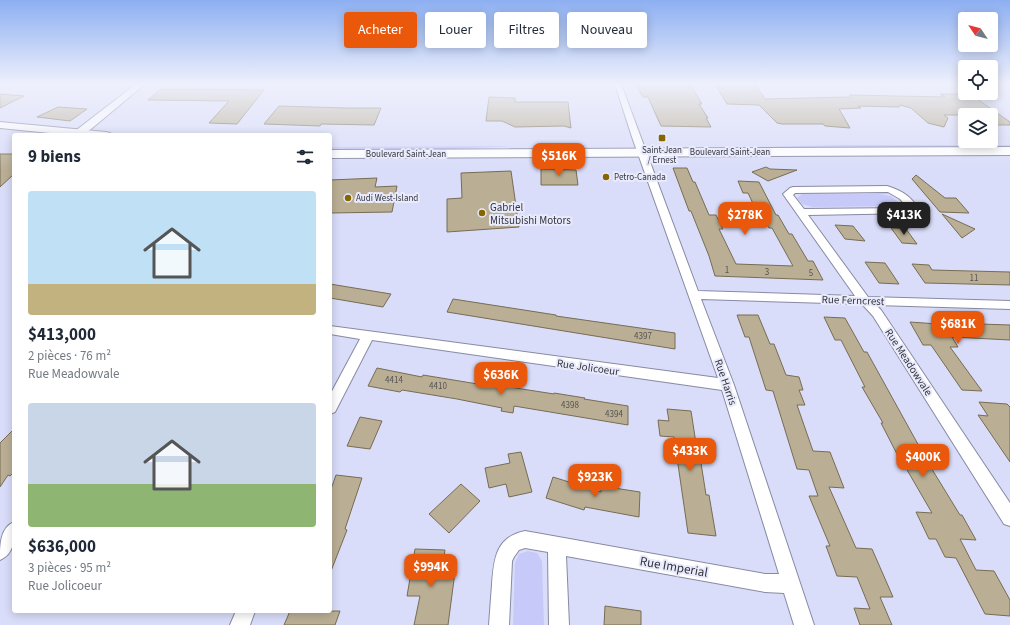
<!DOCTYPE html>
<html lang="fr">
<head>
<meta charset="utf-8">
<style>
  body { margin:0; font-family:"Source Sans 3",sans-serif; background:#f2f2f3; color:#1f2937; height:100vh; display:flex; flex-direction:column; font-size:15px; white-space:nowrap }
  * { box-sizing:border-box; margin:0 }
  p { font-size:13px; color:#747a83 }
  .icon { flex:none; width:22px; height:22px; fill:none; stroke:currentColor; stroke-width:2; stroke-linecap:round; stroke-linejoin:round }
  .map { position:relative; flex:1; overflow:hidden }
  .sheet { position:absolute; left:12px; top:133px; width:320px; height:480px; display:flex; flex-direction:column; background:#fff; border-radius:4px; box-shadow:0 2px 10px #0003 }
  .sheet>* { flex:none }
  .banner { position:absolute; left:344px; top:12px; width:380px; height:36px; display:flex; gap:8px }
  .needle { width:26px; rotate:305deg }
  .controls { position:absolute; left:958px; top:12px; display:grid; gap:8px }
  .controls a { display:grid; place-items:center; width:40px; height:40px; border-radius:4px; background:#fff; box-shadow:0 2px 10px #0003; font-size:20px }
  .price { position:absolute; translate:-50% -34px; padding:0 9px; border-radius:8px; background:#ea580c; color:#fff; font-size:13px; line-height:26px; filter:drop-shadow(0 1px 2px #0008) }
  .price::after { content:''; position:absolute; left:50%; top:24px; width:12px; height:9px; margin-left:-6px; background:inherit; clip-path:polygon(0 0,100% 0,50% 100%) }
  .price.selected { background:#222; color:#fff }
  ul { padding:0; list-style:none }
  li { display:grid; align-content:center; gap:8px; height:212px; padding:0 16px }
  li span { display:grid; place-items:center; height:124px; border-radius:4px; color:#555 }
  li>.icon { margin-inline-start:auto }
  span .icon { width:72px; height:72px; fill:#fffc; stroke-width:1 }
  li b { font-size:17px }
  h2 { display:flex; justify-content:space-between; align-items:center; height:48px; padding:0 16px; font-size:17px }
  .pill { padding:0 14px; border-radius:4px; background:#fff; box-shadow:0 2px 10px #0003; font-size:14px; line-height:36px }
  .pill.selected { background:#ea580c; color:#fff }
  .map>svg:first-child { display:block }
  .green { fill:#c7caf9 }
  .building { fill:#baaf95; stroke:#776c54 }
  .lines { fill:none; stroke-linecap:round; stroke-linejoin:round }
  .minor-casing { stroke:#878aa3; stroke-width:2 }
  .tertiary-casing { stroke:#878aa3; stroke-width:2 }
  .secondary-casing { stroke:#878aa3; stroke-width:2 }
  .minor { fill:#fff; fill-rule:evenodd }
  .tertiary { fill:#fff; fill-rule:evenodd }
  .secondary { fill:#fff; fill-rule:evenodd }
  .poi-dot { fill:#866600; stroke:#e9ebfc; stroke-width:1.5 }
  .labels { text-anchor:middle; stroke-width:4; stroke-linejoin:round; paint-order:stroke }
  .far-poi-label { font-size:9px; fill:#34353f; stroke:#e9ebfc; text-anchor:start }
  .far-street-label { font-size:9px; fill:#34353f; stroke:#e9ebfc }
  .number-label { font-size:9px; fill:#565454 }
  .poi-label { font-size:11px; fill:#34353f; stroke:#e9ebfc; text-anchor:start }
  .street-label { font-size:11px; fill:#34353f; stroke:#e9ebfc }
  .near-street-label { font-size:13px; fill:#34353f; stroke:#e9ebfc }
</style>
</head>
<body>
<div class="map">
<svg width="1010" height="625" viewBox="0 0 1010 625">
  <rect width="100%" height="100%" fill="#daddf9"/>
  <!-- green -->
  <g class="green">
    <polygon points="837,145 1010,145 1010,148 767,147"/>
    <polygon points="514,146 450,149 330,150 330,147"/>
    <polygon points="802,194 880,194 891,196 900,204 895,206 813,207 802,204 797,198"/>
    <polygon points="528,551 537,553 542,561 544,625 513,625 515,563 519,554"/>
  </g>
  <!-- building -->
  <g class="building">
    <polygon points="635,84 690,84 702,104 699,104 708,118 706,118 711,127 661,126 648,97 643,97"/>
    <polygon points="715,84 755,84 765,99 848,97 850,98 850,95 945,97 940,94 970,94 1010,122 1010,125 991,125 991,115 944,115 948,118 944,127 928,123 911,108 900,105 899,107 858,106 861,108 839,109 850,128 825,126 823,124 782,124 777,123 759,105 727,104"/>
    <polygon points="161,89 264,90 237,124 209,123 229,101 148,100"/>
    <polygon points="0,94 24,96 0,108"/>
    <polygon points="489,97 515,98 515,102 568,102 571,128 564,126 515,127 502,121 486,121"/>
    <polygon points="279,106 347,108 381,108 374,125 321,124 320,126 264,124"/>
    <polygon points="58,107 87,109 70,121 37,117"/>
    <polygon points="0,154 14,154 14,174 0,187"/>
    <polygon points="766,167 770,169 797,170 768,181 752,172"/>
    <polygon points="673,168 687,168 693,182 695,182 709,215 716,215 723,229 719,229 736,264 793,266 772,228 769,228 759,211 756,210 748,193 743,193 738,181 759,182 776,215 778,215 789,234 792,234 808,261 813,261 823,280 715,276 709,256 691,211 689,211"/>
    <polygon points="541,169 576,170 578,185 541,185"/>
    <polygon points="511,171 519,227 447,232 447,199 462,198 461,173"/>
    <polygon points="916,175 945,198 956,198 969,213 940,212 912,179"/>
    <polygon points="377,178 375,187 397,186 392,212 330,213 330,180"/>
    <polygon points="942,214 975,229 962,238"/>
    <polygon points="835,225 853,226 865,241 845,239"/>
    <polygon points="891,228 906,229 917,244 902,243"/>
    <polygon points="865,262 885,263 899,284 879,283"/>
    <polygon points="912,264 929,265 932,270 1010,272 1010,285 925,283"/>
    <polygon points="330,284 391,294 383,307 330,298"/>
    <polygon points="453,299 556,315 556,316 675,333 675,349 447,312"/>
    <polygon points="737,315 758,315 770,344 774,344 786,375 799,377 803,390 799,390 805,405 797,405 813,451 830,452 844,488 829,487 856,548 872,549 893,597 880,597 892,625 860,625 854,608 870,609 857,577 837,576 826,546 830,546 809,496 818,496 809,470 797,469 773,391 766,390 749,337 745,337"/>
    <polygon points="824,317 845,318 864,352 867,352 930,466 960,515 962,515 976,540 960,539 976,570 994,571 1010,600 1010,616 985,614 956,558 945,557 936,539 929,539 916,512 932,513 899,456 898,456 881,423 883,423 862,387 865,387 841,340 835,340"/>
    <polygon points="910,322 952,325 950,323 1010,325 1010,340 952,337 958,347 950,347 982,391 962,390 931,345 923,345"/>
    <polygon points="377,368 422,377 423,375 502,388 503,386 554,394 554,393 585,398 584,399 628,406 628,425 514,406 513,413 501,411 502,408 457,399 402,390 400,392 368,386"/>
    <polygon points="979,402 1007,404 1010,407 1010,462 978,415 988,416"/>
    <polygon points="667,409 691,411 697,450 699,450 706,495 709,495 716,536 688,533 674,437 660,436 658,420 669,421"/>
    <polygon points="360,417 382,421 370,449 347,446"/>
    <polygon points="14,429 14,472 10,476 8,475 0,487 0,443"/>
    <polygon points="521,452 532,492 509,497 506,484 489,488 485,468 510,463 508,454"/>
    <polygon points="336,475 362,478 345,529 347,530 331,571 330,571 330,492"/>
    <polygon points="553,477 601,492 601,486 640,492 639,517 585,507 584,510 546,498"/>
    <polygon points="461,484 480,501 449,533 429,514"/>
    <polygon points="415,549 445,550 442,571 455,572 448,625 414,625 420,596 407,596"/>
    <polygon points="605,606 641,611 641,625 604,625"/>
    <polygon points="290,611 340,611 335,625 284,625"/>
  </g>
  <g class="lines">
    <!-- minor casing -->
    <g class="minor-casing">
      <g id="minor">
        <path d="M 615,84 L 621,84 L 698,291 L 855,296 L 783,194 L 790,188 L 793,187 L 887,186 C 901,190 913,197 919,211 L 917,213 L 808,215 L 868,297 L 1010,301 L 1010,309 L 876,305 L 881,310 L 1010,503 L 1010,526 L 1004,524 L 873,316 L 862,304 L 701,299 L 734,385 L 814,625 L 794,625 L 784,593 L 765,592 L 566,556 L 569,625 L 549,625 L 548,552 L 525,548 L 519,550 L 514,557 L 512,561 L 509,625 L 489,625 C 490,611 491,598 492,584 C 494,558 496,537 525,531 L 765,574 L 779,574 L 722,390 L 372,340 L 335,412 L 330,414 L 330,395 L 360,339 L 330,334 L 330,326 L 718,378 L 632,137 ZM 888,192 L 900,199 L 908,208 L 804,209 L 793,195 L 795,193 Z"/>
        <path d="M 14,522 C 14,537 16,553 0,560 C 0,545 0,528 14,522 Z"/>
        <polygon points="236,611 255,611 250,625 230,625"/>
      </g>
    </g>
    <!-- tertiary casing -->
    <g class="tertiary-casing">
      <polygon id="tertiary" points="136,84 145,84 91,129 82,135 70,135"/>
    </g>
    <!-- secondary casing -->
    <g class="secondary-casing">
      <g id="secondary">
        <polygon points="0,122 106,132 110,133 112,135 70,135 0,128"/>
        <polygon points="1010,147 1010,155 330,158 330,150"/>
      </g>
    </g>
    <!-- minor -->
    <use href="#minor" class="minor"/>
    <!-- tertiary -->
    <use href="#tertiary" class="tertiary"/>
    <!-- secondary -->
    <use href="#secondary" class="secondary"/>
  </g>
  <!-- sky -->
  <linearGradient id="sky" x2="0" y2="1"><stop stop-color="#8daff1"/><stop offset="0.49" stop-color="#eef0fc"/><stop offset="1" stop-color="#eef0fc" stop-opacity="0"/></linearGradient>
  <rect width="1010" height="171" fill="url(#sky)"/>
  <!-- markers -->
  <g class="poi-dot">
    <rect x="658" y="134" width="8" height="8" rx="2"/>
    <circle cx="606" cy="177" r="4"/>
    <circle cx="348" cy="198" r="4"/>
    <circle cx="482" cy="213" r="4"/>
  </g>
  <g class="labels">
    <!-- far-poi labels -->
    <g class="far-poi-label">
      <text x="662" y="153" text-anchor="middle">Saint-Jean<tspan x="662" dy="10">/ Ernest</tspan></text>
      <text x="614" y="180">Petro-Canada</text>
      <text x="356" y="201">Audi West-Island</text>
    </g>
    <!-- far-street labels -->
    <g class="far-street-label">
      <text x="730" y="155">Boulevard Saint-Jean</text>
      <text x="406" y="157">Boulevard Saint-Jean</text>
    </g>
    <!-- number labels -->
    <g class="number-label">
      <text x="727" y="273">1</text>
      <text x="767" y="275">3</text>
      <text x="811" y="276">5</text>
      <text x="974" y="281">11</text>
      <text x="643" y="339">4397</text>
      <text x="394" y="383">4414</text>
      <text x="438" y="389">4410</text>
      <text x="570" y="408">4398</text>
      <text x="614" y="417">4394</text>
    </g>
    <!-- poi labels -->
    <g class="poi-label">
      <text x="490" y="211">Gabriel<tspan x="490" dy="13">Mitsubishi Motors</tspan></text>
    </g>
    <!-- street labels -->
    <g class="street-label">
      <text transform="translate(853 300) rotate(2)" y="4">Rue Ferncrest</text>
      <text transform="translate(909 362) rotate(57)" y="4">Rue Meadowvale</text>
      <text transform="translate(588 367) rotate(8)" y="4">Rue Jolicoeur</text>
      <text transform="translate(726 382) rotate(71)" y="4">Rue Harris</text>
    </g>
    <!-- near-street labels -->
    <g class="near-street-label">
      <text transform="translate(674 566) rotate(10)" y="5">Rue Imperial</text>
    </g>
  </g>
</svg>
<div class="controls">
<a><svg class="needle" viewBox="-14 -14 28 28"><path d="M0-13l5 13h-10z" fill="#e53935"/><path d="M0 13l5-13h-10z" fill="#747a83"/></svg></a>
<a><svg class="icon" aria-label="locate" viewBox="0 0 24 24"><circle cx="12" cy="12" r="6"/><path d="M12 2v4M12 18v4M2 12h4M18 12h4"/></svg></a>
<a><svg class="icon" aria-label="layers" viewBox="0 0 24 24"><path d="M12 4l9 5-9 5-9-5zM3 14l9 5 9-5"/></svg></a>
</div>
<b class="price" style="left:559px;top:177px">$516K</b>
<b class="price" style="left:745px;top:236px">$278K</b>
<b class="price selected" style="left:904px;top:236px">$413K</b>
<b class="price" style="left:958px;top:345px">$681K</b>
<b class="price" style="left:501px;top:396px">$636K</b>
<b class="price" style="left:690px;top:472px">$433K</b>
<b class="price" style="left:923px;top:478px">$400K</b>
<b class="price" style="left:595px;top:498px">$923K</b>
<b class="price" style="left:431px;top:588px">$994K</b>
<div class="banner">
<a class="pill selected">Acheter</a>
<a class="pill">Louer</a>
<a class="pill">Filtres</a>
<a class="pill">Nouveau</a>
</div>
<section class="sheet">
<h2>9 biens<svg class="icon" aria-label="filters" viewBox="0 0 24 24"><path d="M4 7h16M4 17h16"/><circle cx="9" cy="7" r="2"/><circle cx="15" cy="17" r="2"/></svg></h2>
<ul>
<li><span style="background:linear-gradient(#bfe0f5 75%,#c2b280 0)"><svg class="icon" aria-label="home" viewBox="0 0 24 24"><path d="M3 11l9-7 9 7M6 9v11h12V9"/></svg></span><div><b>$413,000</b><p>2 pièces · 76 m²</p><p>Rue Meadowvale</p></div></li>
<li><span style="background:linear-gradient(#c9d6e8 65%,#8fb573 0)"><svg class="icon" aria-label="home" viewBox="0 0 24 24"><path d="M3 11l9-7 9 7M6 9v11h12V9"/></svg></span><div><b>$636,000</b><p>3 pièces · 95 m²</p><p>Rue Jolicoeur</p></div></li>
</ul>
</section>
</div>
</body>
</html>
